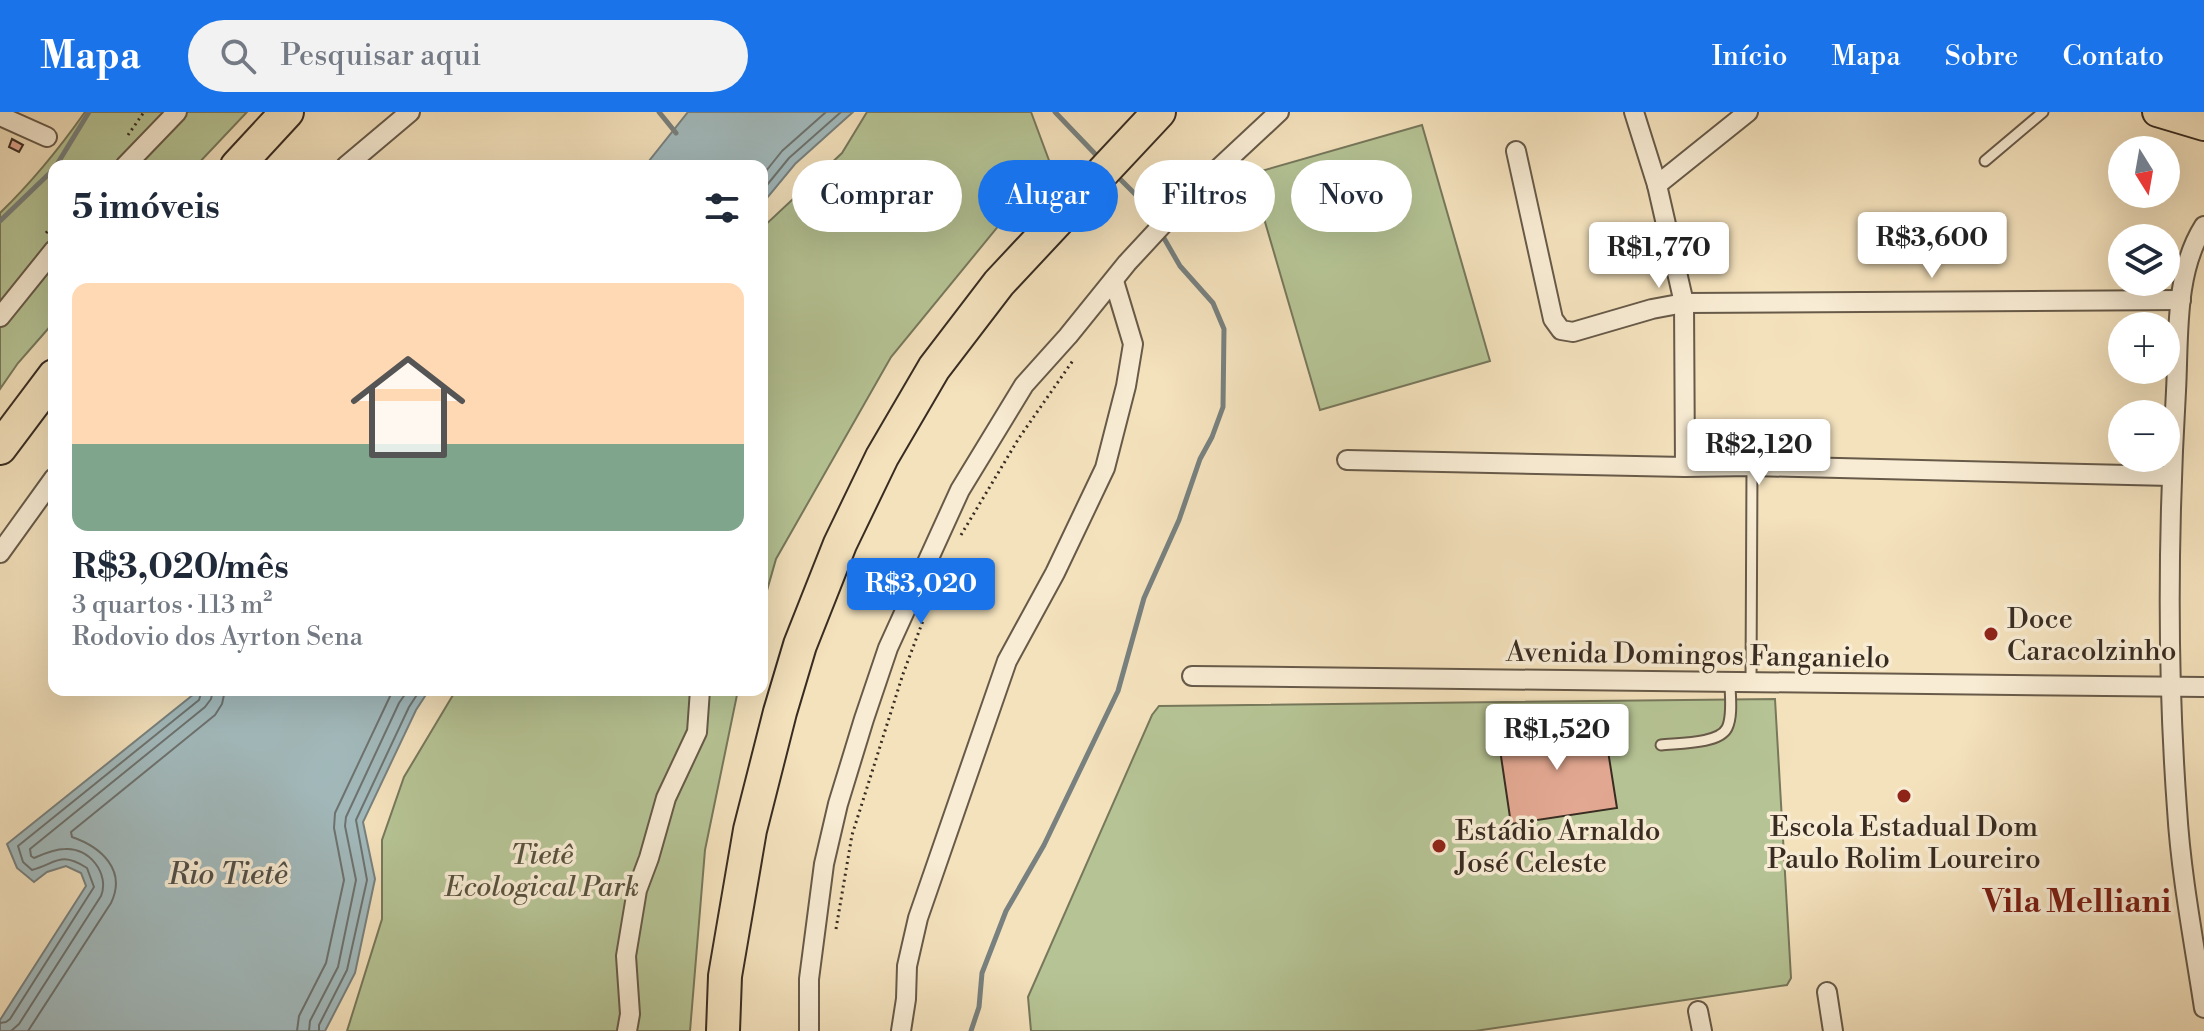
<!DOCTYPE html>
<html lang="pt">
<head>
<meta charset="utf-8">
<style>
  body { margin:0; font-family:"Libre Bodoni",serif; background:#f2f2f3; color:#1f2937; height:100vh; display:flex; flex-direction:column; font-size:30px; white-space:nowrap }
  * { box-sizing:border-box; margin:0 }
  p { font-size:26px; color:#747a83 }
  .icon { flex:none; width:44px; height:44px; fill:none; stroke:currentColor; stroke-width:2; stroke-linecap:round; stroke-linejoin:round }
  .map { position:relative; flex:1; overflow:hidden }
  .details { position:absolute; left:48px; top:48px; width:720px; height:536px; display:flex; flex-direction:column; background:#fff; border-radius:16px; box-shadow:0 8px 32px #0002 }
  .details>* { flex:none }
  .guide { position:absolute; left:792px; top:48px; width:760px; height:72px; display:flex; gap:16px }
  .needle { width:52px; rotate:169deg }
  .buttons { position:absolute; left:2108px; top:24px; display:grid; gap:16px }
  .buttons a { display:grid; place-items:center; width:72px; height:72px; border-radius:50%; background:#fff; box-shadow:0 8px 32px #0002; font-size:40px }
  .price { position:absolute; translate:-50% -68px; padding:0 18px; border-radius:8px; background:#fff; color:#222; font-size:26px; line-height:52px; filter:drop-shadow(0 2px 4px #0008) }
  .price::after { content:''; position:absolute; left:50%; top:48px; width:24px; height:18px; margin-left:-12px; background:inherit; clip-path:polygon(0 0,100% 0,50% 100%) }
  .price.active { background:#1a73e8; color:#fff }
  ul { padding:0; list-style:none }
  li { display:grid; align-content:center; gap:16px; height:424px; padding:0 24px }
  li+li { border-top:2px solid #e0e1e3 }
  li span { display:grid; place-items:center; height:248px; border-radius:16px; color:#555 }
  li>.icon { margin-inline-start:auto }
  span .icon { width:144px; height:144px; fill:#fffc; stroke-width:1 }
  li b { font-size:34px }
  h2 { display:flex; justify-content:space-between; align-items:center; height:96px; padding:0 24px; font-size:34px }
  .tag { padding:0 28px; border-radius:36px; background:#fff; box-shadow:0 8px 32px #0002; font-size:28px; line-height:72px }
  .tag.active { background:#1a73e8; color:#fff }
  header { display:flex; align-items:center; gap:48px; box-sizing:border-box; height:112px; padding:0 40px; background:#1a73e8; color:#fff }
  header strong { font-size:38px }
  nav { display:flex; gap:44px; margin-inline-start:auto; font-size:28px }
  .search { width:560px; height:72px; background:#f2f2f3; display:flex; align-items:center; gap:20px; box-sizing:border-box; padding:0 28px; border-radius:44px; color:#747a83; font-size:30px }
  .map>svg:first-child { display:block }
  .green { fill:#b6c495; stroke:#77785c; stroke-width:2 }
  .water { fill:#a2babd; stroke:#78817f; stroke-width:2 }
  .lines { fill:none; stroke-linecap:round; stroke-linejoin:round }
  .shore { stroke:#6d7370; stroke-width:2 }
  .stream { stroke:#78817f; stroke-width:5 }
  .building { fill:#e3a892; stroke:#382c22; stroke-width:2 }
  .service-casing { stroke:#675a49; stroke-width:13 }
  .minor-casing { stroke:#675a49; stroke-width:22 }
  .primary-casing { stroke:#382c22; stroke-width:32 }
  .motorway-casing { stroke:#382c22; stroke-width:36 }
  .path { stroke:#382c22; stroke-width:3; stroke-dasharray:2 4; stroke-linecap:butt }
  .service { stroke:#f8ecd4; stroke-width:9 }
  .minor { stroke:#f8ecd4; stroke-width:18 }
  .primary { stroke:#f4e2bd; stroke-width:28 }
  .motorway { stroke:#f4e2bd; stroke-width:32 }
  .poi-dot { fill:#8f2418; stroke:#f8ecd4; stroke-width:3 }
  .labels { text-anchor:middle; stroke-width:7; stroke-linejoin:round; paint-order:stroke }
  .poi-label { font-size:28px; fill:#382c22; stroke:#f8ecd4; text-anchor:start }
  .street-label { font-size:28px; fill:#382c22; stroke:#f8ecd4 }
  .park-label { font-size:28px; font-style:italic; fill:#58523f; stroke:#f8ecd4 }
  .water-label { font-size:30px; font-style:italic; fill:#525049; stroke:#f8ecd4 }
  .quarter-label { font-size:32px; font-weight:bold; fill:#7a1f14; stroke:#f8ecd4 }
</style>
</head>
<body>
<header>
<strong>Mapa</strong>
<div class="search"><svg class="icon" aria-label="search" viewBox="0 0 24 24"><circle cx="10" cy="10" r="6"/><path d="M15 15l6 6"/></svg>Pesquisar aqui</div>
<nav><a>Início</a><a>Mapa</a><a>Sobre</a><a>Contato</a></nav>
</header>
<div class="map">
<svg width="2204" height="919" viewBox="0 0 2204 919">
  <rect width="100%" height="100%" fill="#f4e2bd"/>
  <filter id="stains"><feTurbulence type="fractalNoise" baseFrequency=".0025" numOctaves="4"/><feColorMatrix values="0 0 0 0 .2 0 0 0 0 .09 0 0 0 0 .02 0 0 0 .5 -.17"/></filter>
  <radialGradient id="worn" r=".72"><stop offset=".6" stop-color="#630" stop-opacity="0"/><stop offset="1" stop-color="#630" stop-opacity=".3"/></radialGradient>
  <!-- green -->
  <g class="green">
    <path d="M 85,0 L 247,0 L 196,54 L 54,54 L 54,210 L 18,251 L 0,277 L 0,101 C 32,70 59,37 85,0 Z"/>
    <polygon points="867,0 1031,0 1050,51 891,245 776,447 762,496 762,116 842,41"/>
    <polygon points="1422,13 1490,249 1320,298 1251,62"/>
    <polygon points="456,578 738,578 705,738 690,919 347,919 382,807 382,728 404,665"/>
    <polygon points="1775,587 1791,866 1787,873 1475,919 1031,919 1028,885 1152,603 1159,594"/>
  </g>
  <!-- water -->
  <g class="water">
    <polygon points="688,0 853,0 795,52 762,92 762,54 645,54"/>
    <polygon points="199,578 429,578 416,598 363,710 375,767 355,861 325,919 0,919 0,908 86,774 81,761 66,754 47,760 34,770 17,756 7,732"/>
  </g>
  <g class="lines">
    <!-- shore -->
    <g class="shore">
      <polyline points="762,64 782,39 826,0"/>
      <polyline points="762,79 789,46 841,0"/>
      <path d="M 0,911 L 6,910 L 10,907 L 94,775 L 87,756 C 60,739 57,751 32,758 L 23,750 L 18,734 L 199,588 L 202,578"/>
      <path d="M 11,919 L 19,912 L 101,784 C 110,762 89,735 65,737 C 55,737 43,742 34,746 L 31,744 L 30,737 L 205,595 L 211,587 L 213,578"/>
      <path d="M 28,919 L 111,791 C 127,758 101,735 72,725 L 71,720 L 215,603 L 222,592 L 225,578"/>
      <polyline points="297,919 299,904 326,851 344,768 334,716 335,701 393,578"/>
      <polyline points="309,919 310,909 338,855 356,768 345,714 346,705 399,591 408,578"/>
      <polyline points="319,919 319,913 347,858 367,768 356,708 409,595 420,578"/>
    </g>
    <!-- stream -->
    <g class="stream">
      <polyline points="659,0 676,21"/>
      <polyline points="1055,0 1099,46"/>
      <polyline points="56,54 89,0"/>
      <polyline points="1114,61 1142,89 1156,112"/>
      <polyline points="0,109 54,57"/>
      <polyline points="971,919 979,895 982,861 1006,799 1044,733 1118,579 1144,486 1179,408 1200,347 1212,325 1223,295 1224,217 1213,191 1180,154 1161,121"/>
    </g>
  </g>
  <!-- building -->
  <g class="building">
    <polygon points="12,27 23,33 19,40 9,35"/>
    <polygon points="1603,607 1617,696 1511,712 1498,624"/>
  </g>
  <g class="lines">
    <!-- service casing -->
    <g class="service-casing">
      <g id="service">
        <polyline points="1985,49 2043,0"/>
        <polyline points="1751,571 1752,354"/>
        <path d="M 1661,633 C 1678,631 1719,632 1727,616 C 1733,604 1730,583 1730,571"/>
      </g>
    </g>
    <!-- minor casing -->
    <g class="minor-casing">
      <g id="minor">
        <polyline points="1634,0 1657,73 1684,191 1685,355"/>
        <polyline points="0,4 47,25"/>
        <polyline points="1516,39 1553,207 1561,218 1573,220 1652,197 1684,191 2181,188"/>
        <polyline points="125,54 177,0"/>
        <polyline points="346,54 410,0"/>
        <polyline points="1657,73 1748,0"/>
        <path d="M 2204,114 C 2174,161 2179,225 2176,279 C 2168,417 2167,560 2177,697 C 2181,764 2194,830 2204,896"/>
        <polyline points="0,205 54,138"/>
        <polyline points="1347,348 1685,355 1752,354 2171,364"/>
        <polyline points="0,441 54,366"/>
        <polyline points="1192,564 2204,575"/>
        <polyline points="1827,880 1833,919"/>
        <polyline points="1698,899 1702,919"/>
        <polyline points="627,919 630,902 626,844 637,778 649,746 666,686 697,620 700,578"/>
        <polyline points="809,919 809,867 824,752 838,692 864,607 888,536 960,378 1024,273 1068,224 1127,151 1191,82 1279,0"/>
        <polyline points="901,919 906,887 907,854 918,806 1007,549 1055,461 1105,356 1126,274 1133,232 1114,169"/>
      </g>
    </g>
    <!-- primary casing -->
    <g class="primary-casing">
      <polyline id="primary" points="2157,0 2204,14"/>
    </g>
    <!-- motorway casing -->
    <g class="motorway-casing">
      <g id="motorway">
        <polyline points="237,54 287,0"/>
        <polyline points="0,336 54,264"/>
        <polyline points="723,919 725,864 750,718 780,600 800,533 840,432 882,345 934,256 999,171 1159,0"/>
      </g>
    </g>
    <!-- path -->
    <g class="path">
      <polyline points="128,23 144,0"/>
      <polyline points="46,121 54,112"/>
      <polyline points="961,423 1019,326 1074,247"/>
      <polyline points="836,817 852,723 903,562 924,506"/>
    </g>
    <!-- service -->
    <use href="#service" class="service"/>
    <!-- minor -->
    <use href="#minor" class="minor"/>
    <!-- primary -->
    <use href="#primary" class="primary"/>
    <!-- motorway -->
    <use href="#motorway" class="motorway"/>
  </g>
  <!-- markers -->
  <g class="poi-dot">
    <circle cx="1991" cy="522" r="8"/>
    <circle cx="1904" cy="684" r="8"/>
    <circle cx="1439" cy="734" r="8"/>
  </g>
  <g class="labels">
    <!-- poi labels -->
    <g class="poi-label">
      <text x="2007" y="516">Doce<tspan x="2007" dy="32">Caracolzinho</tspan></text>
      <text x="1904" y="724" text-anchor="middle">Escola Estadual Dom<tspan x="1904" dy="32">Paulo Rolim Loureiro</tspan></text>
      <text x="1455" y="728">Estádio Arnaldo<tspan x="1455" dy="32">José Celeste</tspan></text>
    </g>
    <!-- street labels -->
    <g class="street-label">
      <text transform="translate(1698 542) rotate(1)" y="10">Avenida Domingos Fanganielo</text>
    </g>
    <!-- park labels -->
    <g class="park-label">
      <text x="542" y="752">Tietê<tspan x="542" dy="32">Ecological Park</tspan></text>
    </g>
    <!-- water labels -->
    <g class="water-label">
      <text x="228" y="772">Rio Tietê</text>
    </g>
    <!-- quarter labels -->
    <g class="quarter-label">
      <text x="2077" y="800">Vila Melliani</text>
    </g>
  </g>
  <rect width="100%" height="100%" filter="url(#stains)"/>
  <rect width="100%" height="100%" fill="url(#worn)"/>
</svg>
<div class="buttons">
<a><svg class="needle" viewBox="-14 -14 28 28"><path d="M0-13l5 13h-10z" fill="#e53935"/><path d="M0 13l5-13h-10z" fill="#747a83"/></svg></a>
<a><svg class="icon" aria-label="layers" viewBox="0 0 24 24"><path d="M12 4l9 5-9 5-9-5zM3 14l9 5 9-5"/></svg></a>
<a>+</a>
<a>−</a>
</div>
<b class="price" style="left:1932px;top:168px">R$3,600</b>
<b class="price" style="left:1659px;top:178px">R$1,770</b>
<b class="price" style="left:1759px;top:375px">R$2,120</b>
<b class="price active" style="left:921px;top:514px">R$3,020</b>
<b class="price" style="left:1557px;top:660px">R$1,520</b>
<div class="guide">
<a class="tag">Comprar</a>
<a class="tag active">Alugar</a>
<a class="tag">Filtros</a>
<a class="tag">Novo</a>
</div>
<section class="details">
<h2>5 imóveis<svg class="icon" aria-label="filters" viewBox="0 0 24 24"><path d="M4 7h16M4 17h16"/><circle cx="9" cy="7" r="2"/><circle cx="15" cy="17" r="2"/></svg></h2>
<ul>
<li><span style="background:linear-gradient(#ffd9b3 65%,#7fa58c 0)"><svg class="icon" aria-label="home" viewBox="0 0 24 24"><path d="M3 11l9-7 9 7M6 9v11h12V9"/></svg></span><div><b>R$3,020/mês</b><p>3 quartos · 113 m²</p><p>Rodovio dos Ayrton Sena</p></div></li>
</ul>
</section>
</div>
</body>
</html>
